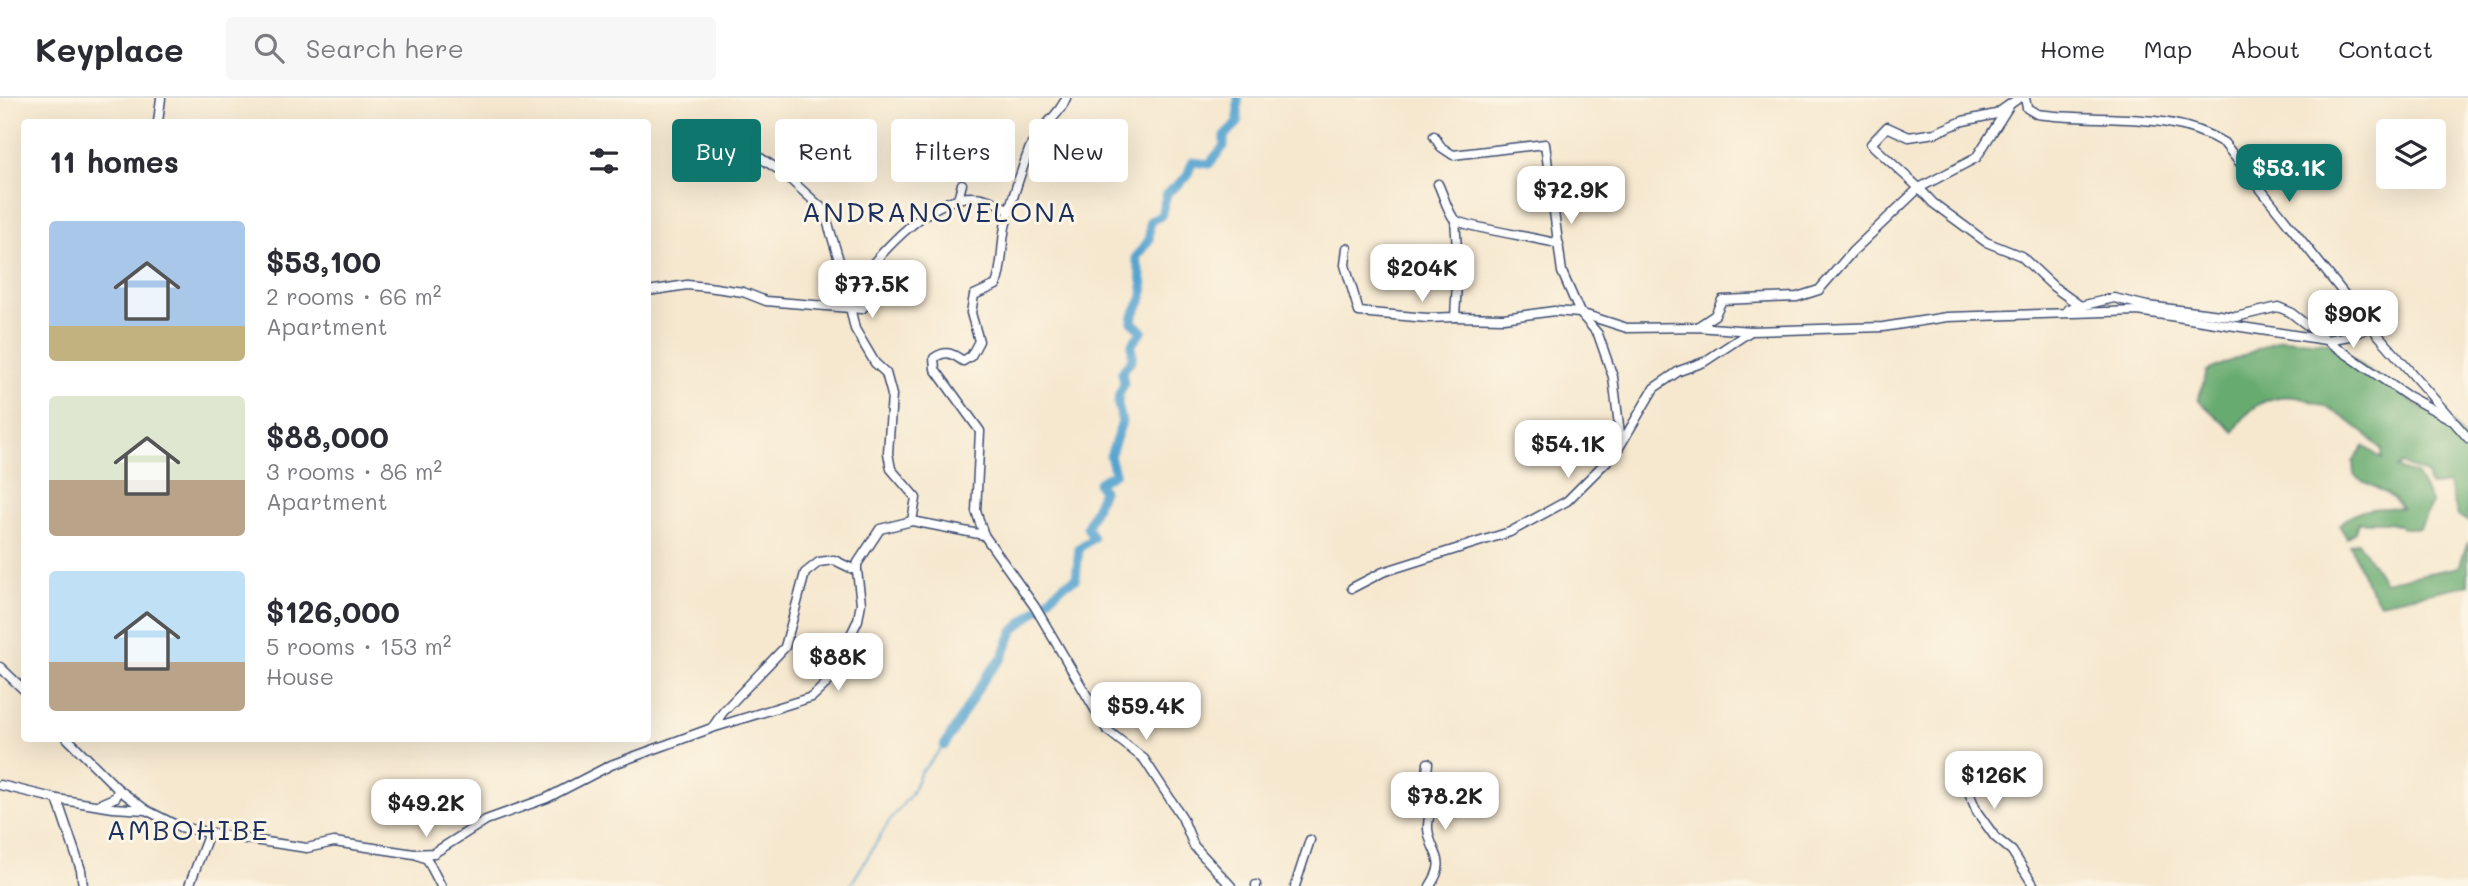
<!DOCTYPE html>
<html lang="en">
<head>
<meta charset="utf-8">
<style>
  body { margin:0; font-family:Mali,sans-serif; background:#f7f7f7; color:#2b2b33; height:100vh; display:flex; flex-direction:column; font-size:26px; white-space:nowrap }
  * { box-sizing:border-box; margin:0 }
  p { font-size:23px; color:#7c7c81 }
  .icon { flex:none; width:38px; height:38px; fill:none; stroke:currentColor; stroke-width:2; stroke-linecap:round; stroke-linejoin:round }
  .map { position:relative; flex:1; overflow:hidden }
  .side { position:absolute; left:21px; top:21px; width:630px; height:623px; display:flex; flex-direction:column; background:#fff; border-radius:7px; box-shadow:0 7px 28px #0002 }
  .side>* { flex:none }
  .guide { position:absolute; left:672px; top:21px; width:665px; height:63px; display:flex; gap:14px }
  .fabs { position:absolute; left:2376px; top:21px; display:grid; gap:14px }
  .fabs a { display:grid; place-items:center; width:70px; height:70px; border-radius:7px; background:#fff; box-shadow:0 7px 28px #0002; font-size:35px }
  .price { position:absolute; translate:-50% -60px; padding:0 16px; border-radius:14px; background:#fff; color:#222; font-size:23px; line-height:46px; filter:drop-shadow(0 2px 4px #0008) }
  .price::after { content:''; position:absolute; left:50%; top:42px; width:21px; height:16px; margin-left:-10px; background:inherit; clip-path:polygon(0 0,100% 0,50% 100%) }
  .price.on { background:#0f766e; color:#fff }
  ul { padding:0; list-style:none }
  li { display:flex; align-items:center; gap:21px; height:175px; padding:0 28px }
  li span { display:grid; place-items:center; flex:none; width:196px; height:140px; border-radius:7px; color:#555 }
  li>.icon { margin-inline-start:auto }
  span .icon { width:84px; height:84px; fill:#fffc; stroke-width:1 }
  li b { font-size:30px }
  h2 { display:flex; justify-content:space-between; align-items:center; height:84px; padding:0 28px; font-size:30px }
  .tag { padding:0 24px; border-radius:7px; background:#fff; box-shadow:0 7px 28px #0002; font-size:24px; line-height:63px }
  .tag.on { background:#0f766e; color:#fff }
  header { display:flex; align-items:center; gap:42px; box-sizing:border-box; height:98px; padding:0 35px; background:#fff; border-bottom:2px solid #e1e1e2 }
  header strong { font-size:33px }
  nav { display:flex; gap:38px; margin-inline-start:auto; font-size:24px }
  .search { width:490px; height:63px; background:#f7f7f7; display:flex; align-items:center; gap:18px; box-sizing:border-box; padding:0 24px; border-radius:7px; color:#7c7c81; font-size:26px }
  .map>svg:first-child { display:block }
  .forest { fill:#67ab6f; stroke:#416d66; stroke-width:2 }
  .lines { fill:none; stroke-linecap:round; stroke-linejoin:round }
  .stream { stroke:#57a4d0; stroke-width:2 }
  .river { stroke:#57a4d0; stroke-width:9 }
  .minor-casing { stroke:#3c4b6f; stroke-width:11 }
  .minor { stroke:#fff; stroke-width:8 }
  .labels { text-anchor:middle; stroke-width:6; stroke-linejoin:round; paint-order:stroke }
  .quarter-label { font-size:28px; letter-spacing:2px; fill:#1b2f5e; stroke:#fcf5e5 }
</style>
</head>
<body>
<header>
<strong>Keyplace</strong>
<div class="search"><svg class="icon" aria-label="search" viewBox="0 0 24 24"><circle cx="10" cy="10" r="6"/><path d="M15 15l6 6"/></svg>Search here</div>
<nav><a>Home</a><a>Map</a><a>About</a><a>Contact</a></nav>
</header>
<div class="map">
<svg width="2468" height="788" viewBox="0 0 2468 788">
  <rect width="100%" height="100%" fill="#fcf5e5"/>
  <filter id="ink" filterUnits="userSpaceOnUse"><feTurbulence type="fractalNoise" baseFrequency=".0143" numOctaves="2"/><feDisplacementMap in="SourceGraphic" scale="14" xChannelSelector="R" yChannelSelector="G"/><feConvolveMatrix kernelMatrix="1 2 1 2 8 2 1 2 1" color-interpolation-filters="sRGB"/></filter>
  <filter id="wash" filterUnits="userSpaceOnUse"><feTurbulence type="fractalNoise" baseFrequency=".00686" numOctaves="4" result="noise"/><feDisplacementMap in="SourceGraphic" scale="28" xChannelSelector="R" yChannelSelector="G"/><feGaussianBlur stdDeviation="1.57" result="paint"/><feColorMatrix in="noise" values="0 0 0 0 0 0 0 0 0 0 0 0 0 0 0 0 0 1.4 0 .05"/><feComposite in="paint" operator="in"/></filter>
  <g filter="url(#wash)">
    <rect width="100%" height="100%" fill="#f6e8cf"/>
    <!-- forest -->
    <g class="forest">
      <path d="M 2281,241 L 2328,244 L 2425,312 L 2453,325 L 2468,347 L 2468,423 L 2458,418 L 2448,385 L 2430,388 L 2427,376 L 2402,366 L 2397,370 L 2416,376 L 2432,405 L 2419,430 L 2403,430 L 2389,424 L 2358,424 L 2355,434 L 2347,440 L 2339,427 C 2358,409 2378,409 2402,410 C 2390,393 2371,390 2354,377 L 2353,363 L 2364,348 L 2382,361 L 2382,352 C 2341,311 2274,265 2234,334 L 2198,302 L 2207,273 Z"/>
      <polygon points="2358,444 2384,484 2459,469 2468,444 2468,487 2380,505 2366,484 2350,447"/>
    </g>
    <g class="lines">
      <!-- stream -->
      <polyline class="stream" points="850,788 888,725 911,696 921,674 944,648"/>
      <!-- river -->
      <path class="river" d="M 944,648 L 986,578 L 1002,560 L 1013,533 L 1065,486 L 1076,481 L 1079,450 L 1093,440 L 1087,429 L 1103,393 L 1098,385 L 1115,375 L 1110,358 L 1122,324 L 1118,306 L 1119,296 L 1124,286 L 1122,274 L 1132,261 L 1132,246 L 1142,233 L 1132,224 C 1132,213 1141,208 1143,198 C 1145,183 1138,173 1136,159 L 1149,142 L 1150,123 L 1161,118 L 1167,95 L 1187,79 L 1192,64 L 1209,66 L 1224,48 L 1224,38 L 1238,25 L 1238,0"/>
    </g>
  </g>
  <g filter="url(#ink)">
    <g class="lines">
      <!-- minor casing -->
      <g class="minor-casing">
        <g id="minor">
          <path d="M 1066,0 C 1058,21 1038,28 1029,52 C 1020,77 1011,103 1005,129 C 1001,149 1003,168 996,187 L 974,197 L 971,215 L 979,243 L 971,258 L 963,263 C 952,255 946,252 934,260 L 935,271 L 980,333 L 976,413 L 984,437 L 1035,509 L 1107,632 L 1144,661 L 1182,719 L 1194,748 L 1231,788"/>
          <path d="M 2025,0 L 2027,10 L 2037,16 C 2099,25 2169,11 2224,45 L 2360,216 L 2468,340"/>
          <polyline points="2009,8 1976,60 1919,90 1933,105 1986,144 2021,158 2054,189 2079,207"/>
          <polyline points="158,24 161,0"/>
          <polyline points="1434,38 1441,49 1453,57 1545,46 1562,174 1580,215 1598,236 1613,279 1621,344"/>
          <polyline points="730,40 782,74 824,112 841,169 847,208"/>
          <path d="M 1438,86 C 1443,96 1447,112 1454,121 C 1461,129 1541,140 1559,146"/>
          <polyline points="958,101 962,86"/>
          <polyline points="1347,150 1345,167 1359,214 1427,220 1455,219 1458,167 1455,121"/>
          <path d="M 648,193 L 687,187 L 708,189 L 743,194 L 766,203 L 862,211 L 868,204 L 865,175 C 890,145 941,88 986,101 C 995,103 1003,109 1011,113"/>
          <polyline points="850,209 855,231 875,265 886,275 892,297 888,355 891,371 916,400 912,423"/>
          <polyline points="2068,211 2114,200 2147,208 2236,219 2278,209 2290,214 2326,242 2350,238 2371,229"/>
          <polyline points="1455,219 1504,220 1554,213 1580,215 1627,230 1697,229 1751,233 1883,229 1947,219 2138,213 2326,242 2406,297 2452,322"/>
          <polyline points="1697,229 1715,217 1722,202 1797,199 1819,192 1852,154 1919,90 1871,46 1887,29 1909,39 1935,35 1963,23 1996,16 2019,0"/>
          <polyline points="1352,490 1383,474 1510,434 1567,403 1617,353 1654,290 1679,273 1704,264 1751,233"/>
          <polyline points="0,569 24,592"/>
          <polyline points="712,630 812,599 828,584 858,522 861,505 857,473"/>
          <polyline points="67,640 118,691 116,699 98,707"/>
          <path d="M 1428,665 L 1426,686 L 1434,698 C 1432,708 1427,722 1428,731 C 1431,758 1449,759 1430,788"/>
          <polyline points="1964,682 1977,714 1995,739 2012,753 2034,788"/>
          <polyline points="0,687 57,701 113,710 146,712 180,729 233,739 307,750 334,744 414,756 434,755 486,722 547,700 611,667 712,630 723,614 785,549 805,475 819,464 834,462 857,473 857,466 880,431 912,423 984,437"/>
          <polyline points="118,691 146,712"/>
          <polyline points="57,701 81,772 83,788"/>
          <polyline points="417,757 427,761 441,788"/>
          <polyline points="1256,787 1256,788"/>
          <polyline points="189,788 209,735"/>
          <polyline points="1295,788 1310,742"/>
        </g>
      </g>
      <!-- minor -->
      <use href="#minor" class="minor"/>
    </g>
  </g>
  <g class="labels">
    <!-- quarter labels -->
    <g class="quarter-label">
      <text x="940" y="124">ANDRANOVELONA</text>
      <text x="188" y="742">AMBOHIBE</text>
    </g>
  </g>
</svg>
<div class="fabs">
<a><svg class="icon" aria-label="layers" viewBox="0 0 24 24"><path d="M12 4l9 5-9 5-9-5zM3 14l9 5 9-5"/></svg></a>
</div>
<b class="price on" style="left:2289px;top:106px">$53.1K</b>
<b class="price" style="left:1571px;top:128px">$72.9K</b>
<b class="price" style="left:1422px;top:206px">$204K</b>
<b class="price" style="left:872px;top:222px">$77.5K</b>
<b class="price" style="left:2353px;top:252px">$90K</b>
<b class="price" style="left:1568px;top:382px">$54.1K</b>
<b class="price" style="left:838px;top:595px">$88K</b>
<b class="price" style="left:1146px;top:644px">$59.4K</b>
<b class="price" style="left:1994px;top:713px">$126K</b>
<b class="price" style="left:1445px;top:734px">$78.2K</b>
<b class="price" style="left:426px;top:741px">$49.2K</b>
<div class="guide">
<a class="tag on">Buy</a>
<a class="tag">Rent</a>
<a class="tag">Filters</a>
<a class="tag">New</a>
</div>
<section class="side">
<h2>11 homes<svg class="icon" aria-label="filters" viewBox="0 0 24 24"><path d="M4 7h16M4 17h16"/><circle cx="9" cy="7" r="2"/><circle cx="15" cy="17" r="2"/></svg></h2>
<ul>
<li><span style="background:linear-gradient(#a9c7e8 75%,#c2b280 0)"><svg class="icon" aria-label="home" viewBox="0 0 24 24"><path d="M3 11l9-7 9 7M6 9v11h12V9"/></svg></span><div><b>$53,100</b><p>2 rooms · 66 m²</p><p>Apartment</p></div></li>
<li><span style="background:linear-gradient(#dfe7d0 60%,#b9a48a 0)"><svg class="icon" aria-label="home" viewBox="0 0 24 24"><path d="M3 11l9-7 9 7M6 9v11h12V9"/></svg></span><div><b>$88,000</b><p>3 rooms · 86 m²</p><p>Apartment</p></div></li>
<li><span style="background:linear-gradient(#bfe0f5 65%,#b9a48a 0)"><svg class="icon" aria-label="home" viewBox="0 0 24 24"><path d="M3 11l9-7 9 7M6 9v11h12V9"/></svg></span><div><b>$126,000</b><p>5 rooms · 153 m²</p><p>House</p></div></li>
</ul>
</section>
</div>
</body>
</html>
